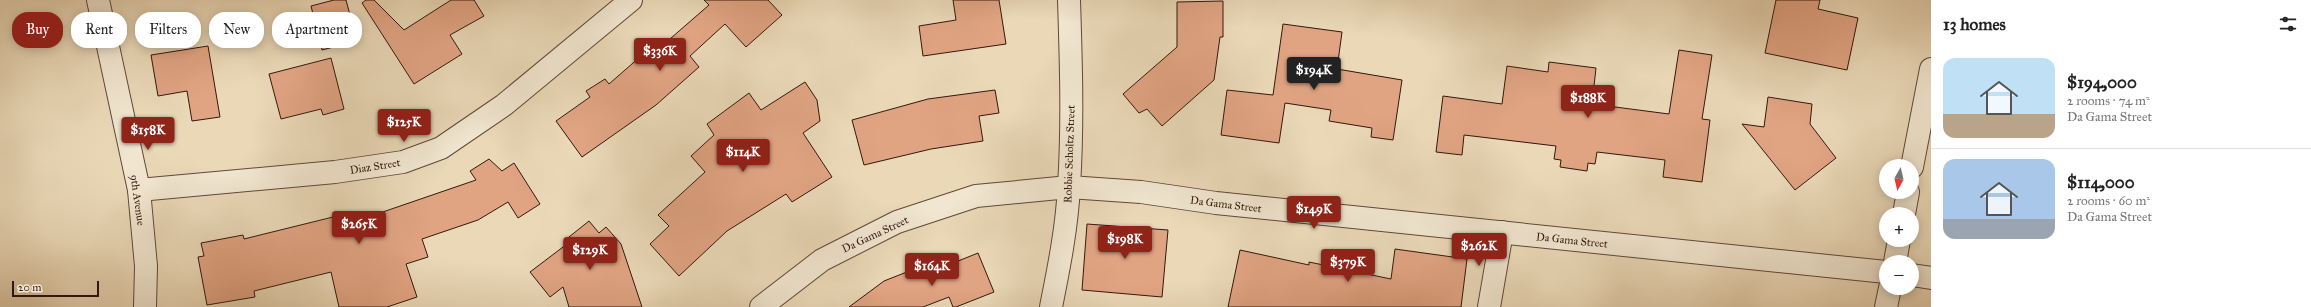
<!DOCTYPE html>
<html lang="en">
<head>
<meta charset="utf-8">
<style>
  body { margin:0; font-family:"IM FELL Great Primer",serif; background:#f6f6f6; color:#222; height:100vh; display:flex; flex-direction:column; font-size:15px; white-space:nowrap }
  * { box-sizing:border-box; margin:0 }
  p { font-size:13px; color:#767676 }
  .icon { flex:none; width:22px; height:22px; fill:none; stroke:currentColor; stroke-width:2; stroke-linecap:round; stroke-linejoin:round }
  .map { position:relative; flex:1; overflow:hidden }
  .side { display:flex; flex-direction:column; background:#fff; width:380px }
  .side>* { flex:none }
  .hud { position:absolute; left:12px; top:12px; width:380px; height:36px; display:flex; gap:8px }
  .needle { width:26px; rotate:188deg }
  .controls { position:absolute; left:1879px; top:159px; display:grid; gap:8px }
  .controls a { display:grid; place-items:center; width:40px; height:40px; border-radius:50%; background:#fff; box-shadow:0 2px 10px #0003; font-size:20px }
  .scale { position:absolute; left:12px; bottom:10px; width:87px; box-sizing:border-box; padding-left:4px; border:2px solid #32180e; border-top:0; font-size:11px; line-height:14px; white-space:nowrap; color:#32180e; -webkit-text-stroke:3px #f1e6d0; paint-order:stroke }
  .price { position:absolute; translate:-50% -34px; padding:0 9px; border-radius:4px; background:#8f2418; color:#fff; font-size:13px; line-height:26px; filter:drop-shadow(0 1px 2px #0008) }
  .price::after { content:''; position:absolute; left:50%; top:24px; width:12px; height:9px; margin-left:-6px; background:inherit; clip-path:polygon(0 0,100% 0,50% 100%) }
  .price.on { background:#222; color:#fff }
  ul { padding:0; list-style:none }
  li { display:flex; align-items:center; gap:12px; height:100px; padding:0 12px }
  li+li { border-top:1px solid #e0e0e0 }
  li span { display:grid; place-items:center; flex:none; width:112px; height:80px; border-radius:12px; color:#555 }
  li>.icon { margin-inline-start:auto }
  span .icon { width:48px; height:48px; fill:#fffc; stroke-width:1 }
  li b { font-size:17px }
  h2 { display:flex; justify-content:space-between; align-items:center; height:48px; padding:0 12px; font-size:17px }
  .pill { padding:0 14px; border-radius:16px; background:#fff; box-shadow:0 2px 10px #0003; font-size:14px; line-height:36px }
  .pill.on { background:#8f2418; color:#fff }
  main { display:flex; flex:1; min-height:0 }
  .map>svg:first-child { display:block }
  .building { fill:#e1a483; stroke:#32180e }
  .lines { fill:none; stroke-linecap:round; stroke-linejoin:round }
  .minor-casing { stroke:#604838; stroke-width:24 }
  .minor { stroke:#f1e6d0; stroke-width:22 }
  .labels { text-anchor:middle; stroke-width:3; stroke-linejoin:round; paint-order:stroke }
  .street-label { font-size:11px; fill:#32180e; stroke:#f1e6d0 }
</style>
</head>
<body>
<main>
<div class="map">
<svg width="1931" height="307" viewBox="0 0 1931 307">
  <rect width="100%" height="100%" fill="#ead8b7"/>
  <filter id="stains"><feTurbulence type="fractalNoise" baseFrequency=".005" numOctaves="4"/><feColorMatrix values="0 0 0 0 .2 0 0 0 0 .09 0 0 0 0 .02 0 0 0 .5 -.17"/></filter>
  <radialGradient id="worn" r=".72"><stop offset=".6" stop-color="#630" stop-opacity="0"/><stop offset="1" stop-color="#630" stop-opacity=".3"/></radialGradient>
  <!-- building -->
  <g class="building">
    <polygon points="334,0 346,0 357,41 322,50 311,6"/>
    <polygon points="366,0 374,0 404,30 451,0 474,0 484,16 450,35 462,54 414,84 362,3"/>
    <polygon points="704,0 768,0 782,15 746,47 725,24 690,56 699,67 656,105 582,157 556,121 590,97 586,91 605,79 609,84 657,42 663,45 709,5"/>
    <polygon points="953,0 999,0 1006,44 923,56 919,26 956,20"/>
    <polygon points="1776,0 1820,0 1818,9 1858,18 1847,70 1765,53"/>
    <polygon points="1223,1 1223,37 1220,37 1214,80 1162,126 1147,109 1139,113 1123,94 1177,47 1177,2"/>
    <polygon points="1283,24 1342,32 1337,69 1402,80 1393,140 1371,137 1372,128 1329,121 1331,110 1285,103 1279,143 1221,135 1227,90 1273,95"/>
    <polygon points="208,46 220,117 192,121 187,91 158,96 151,55"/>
    <polygon points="1679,50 1712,55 1702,119 1710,120 1702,182 1663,177 1665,160 1597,152 1595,164 1588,163 1587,171 1560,167 1561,160 1554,159 1556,146 1464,135 1462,155 1436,152 1443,96 1502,104 1507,66 1548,72 1549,62 1596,68 1592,104 1669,114"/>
    <polygon points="331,58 344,109 323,115 321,109 281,119 269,74"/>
    <polygon points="805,82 817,100 820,121 803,133 832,177 792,202 786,194 727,231 679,276 650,244 669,226 658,215 705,172 691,156 714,135 707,124 749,93 761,110"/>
    <polygon points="995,90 999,113 979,116 983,141 931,149 864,165 852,120 928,99"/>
    <polygon points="1768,97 1812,104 1810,124 1836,158 1795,190 1742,124 1764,127"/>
    <polygon points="489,159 502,171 514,163 540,204 518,218 508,202 478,220 422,239 428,257 406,264 417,297 387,307 339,307 331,272 254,291 255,297 207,305 198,257 204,256 201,243 243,235 244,239 337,216 339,227 476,180 470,171"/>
    <polygon points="589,221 599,233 606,227 621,244 642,307 569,307 563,287 550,297 530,272 567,244 564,241"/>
    <polygon points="1087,224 1168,230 1162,297 1082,290"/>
    <polygon points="1395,249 1467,259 1461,307 1228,307 1240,250 1309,265 1309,262 1391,279"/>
    <polygon points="978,253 994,292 956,307 953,307 949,297 923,307 849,307 884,281 922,266 926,274"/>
  </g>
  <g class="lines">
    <!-- minor casing -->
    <g class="minor-casing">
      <g id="minor">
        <polyline points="98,0 139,190 146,266 145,307"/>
        <polyline points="1912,167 1931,69"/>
        <polyline points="139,190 335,172 403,162 441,148 504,105 631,0"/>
        <polyline points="1904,214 1908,192"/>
        <polyline points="1895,262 1899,240"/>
        <polyline points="1912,275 1931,278"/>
        <polyline points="761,307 822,260 897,222 976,196 1069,187 1141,192 1216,203 1886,272"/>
        <path d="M 1051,307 C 1059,267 1067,227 1069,186 C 1073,124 1071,62 1069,0"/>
        <polyline points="1489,307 1502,232"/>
        <polyline points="1886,307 1890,288"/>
      </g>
    </g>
    <!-- minor -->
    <use href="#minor" class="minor"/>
  </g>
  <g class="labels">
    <!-- street labels -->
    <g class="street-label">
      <text transform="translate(1069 154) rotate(-88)" y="4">Robbie Scholtz Street</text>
      <text transform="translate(375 166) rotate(-9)" y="4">Diaz Street</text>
      <text transform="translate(138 200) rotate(82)" y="4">9th Avenue</text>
      <text transform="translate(1226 204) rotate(7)" y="4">Da Gama Street</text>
      <text transform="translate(875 234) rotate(-25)" y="4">Da Gama Street</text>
      <text transform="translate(1572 240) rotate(6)" y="4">Da Gama Street</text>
    </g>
  </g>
  <rect width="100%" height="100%" filter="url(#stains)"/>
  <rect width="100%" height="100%" fill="url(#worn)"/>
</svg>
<div class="controls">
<a><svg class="needle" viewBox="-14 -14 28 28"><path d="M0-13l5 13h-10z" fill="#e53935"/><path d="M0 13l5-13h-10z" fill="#767676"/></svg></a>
<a>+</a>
<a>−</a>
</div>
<div class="scale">20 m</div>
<b class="price" style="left:660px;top:72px">$336K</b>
<b class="price on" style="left:1314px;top:91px">$194K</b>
<b class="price" style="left:1588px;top:119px">$188K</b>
<b class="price" style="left:404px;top:143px">$125K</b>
<b class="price" style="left:148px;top:151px">$158K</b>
<b class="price" style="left:743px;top:173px">$114K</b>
<b class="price" style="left:1314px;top:230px">$149K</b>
<b class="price" style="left:359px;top:245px">$265K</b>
<b class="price" style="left:1125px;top:260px">$198K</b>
<b class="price" style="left:1479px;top:267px">$262K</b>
<b class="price" style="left:590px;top:271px">$129K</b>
<b class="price" style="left:1348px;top:283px">$379K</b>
<b class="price" style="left:932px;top:287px">$164K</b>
<div class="hud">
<a class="pill on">Buy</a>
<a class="pill">Rent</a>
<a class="pill">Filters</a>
<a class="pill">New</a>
<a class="pill">Apartment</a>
</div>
</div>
<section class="side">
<h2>13 homes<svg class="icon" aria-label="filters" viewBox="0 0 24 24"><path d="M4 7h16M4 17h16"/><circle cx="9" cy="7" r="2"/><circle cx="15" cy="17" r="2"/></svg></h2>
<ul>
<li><span style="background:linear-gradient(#bfe0f5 70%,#b9a48a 0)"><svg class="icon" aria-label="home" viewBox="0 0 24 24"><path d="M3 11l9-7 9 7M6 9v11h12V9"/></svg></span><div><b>$194,000</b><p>2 rooms · 74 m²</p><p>Da Gama Street</p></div></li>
<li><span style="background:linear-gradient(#a9c7e8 75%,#9aa5b1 0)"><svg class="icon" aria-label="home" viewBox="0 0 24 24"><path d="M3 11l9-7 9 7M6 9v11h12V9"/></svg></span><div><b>$114,000</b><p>2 rooms · 60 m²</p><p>Da Gama Street</p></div></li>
</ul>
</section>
</main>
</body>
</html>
